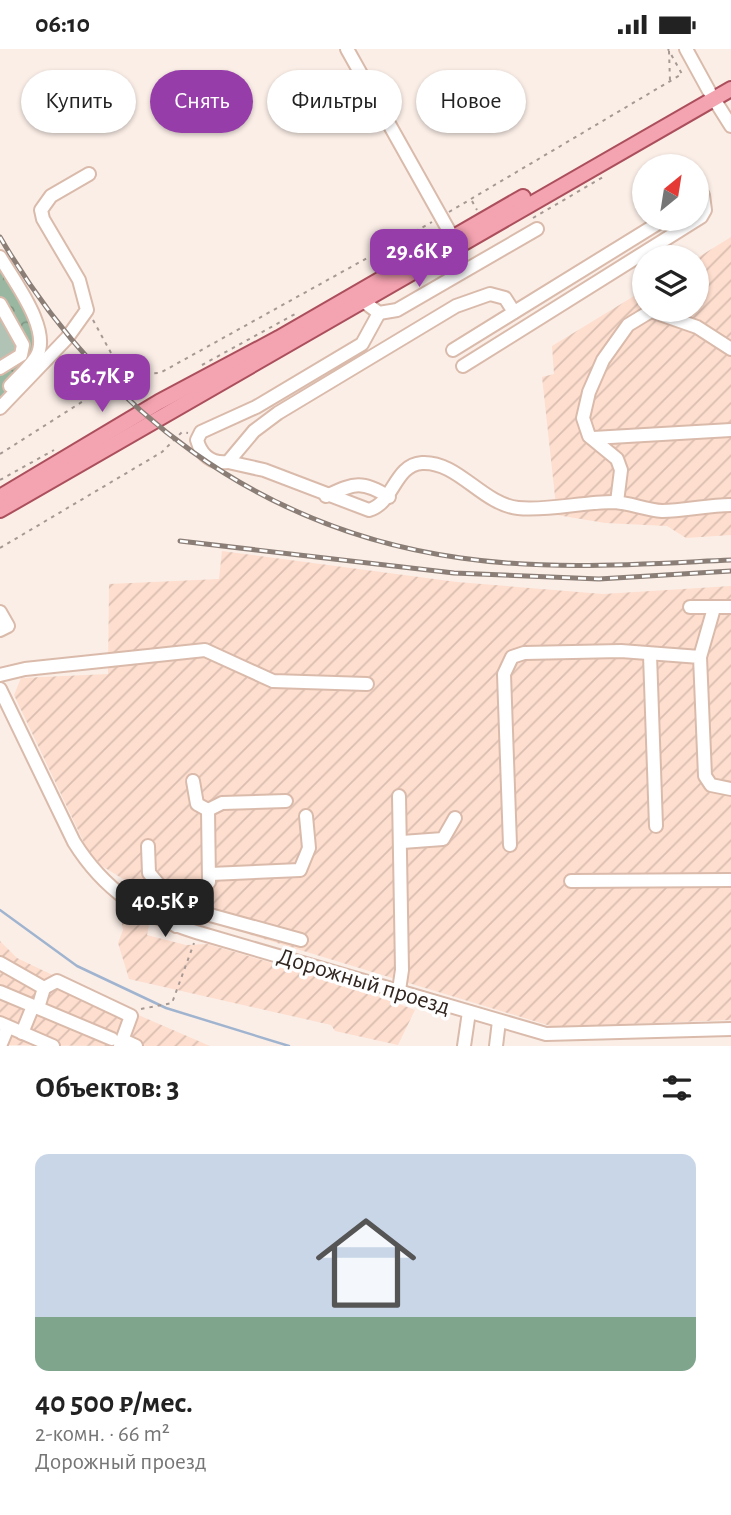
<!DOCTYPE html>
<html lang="ru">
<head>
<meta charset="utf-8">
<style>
  body { margin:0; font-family:"Alegreya Sans",sans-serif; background:#f2f2f2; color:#222; height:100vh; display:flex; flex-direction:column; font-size:26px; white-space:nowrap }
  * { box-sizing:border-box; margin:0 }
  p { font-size:23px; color:#767676 }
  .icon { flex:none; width:38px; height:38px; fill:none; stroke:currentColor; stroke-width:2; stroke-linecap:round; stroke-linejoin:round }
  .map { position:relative; height:997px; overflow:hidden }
  .panel { display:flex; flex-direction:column; background:#fff; flex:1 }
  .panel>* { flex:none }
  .guide { position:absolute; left:21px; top:21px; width:690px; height:63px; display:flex; gap:14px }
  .needle { width:46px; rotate:30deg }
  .buttons { position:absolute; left:632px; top:105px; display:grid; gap:14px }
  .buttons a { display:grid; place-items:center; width:77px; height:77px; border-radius:50%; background:#fff; box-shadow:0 2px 5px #0004; font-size:35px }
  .price { position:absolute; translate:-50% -60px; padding:0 16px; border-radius:14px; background:#963da9; color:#fff; font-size:23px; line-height:46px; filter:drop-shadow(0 2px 4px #0008) }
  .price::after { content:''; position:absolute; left:50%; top:42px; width:21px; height:16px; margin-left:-10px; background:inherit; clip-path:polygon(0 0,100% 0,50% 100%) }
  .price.selected { background:#222; color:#fff }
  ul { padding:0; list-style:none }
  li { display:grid; align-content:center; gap:14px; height:371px; padding:0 35px }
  li span { display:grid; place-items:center; height:217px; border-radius:14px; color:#555 }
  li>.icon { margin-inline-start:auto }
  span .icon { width:126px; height:126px; fill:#fffc; stroke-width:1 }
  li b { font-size:30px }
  h2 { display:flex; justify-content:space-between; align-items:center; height:84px; padding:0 35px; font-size:30px }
  .tag { padding:0 24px; border-radius:32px; background:#fff; box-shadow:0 2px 5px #0004; font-size:24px; line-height:63px }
  .tag.selected { background:#963da9; color:#fff }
  .status { display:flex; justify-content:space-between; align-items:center; height:49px; padding:0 35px; background:#fff; direction:ltr }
  .status svg { height:19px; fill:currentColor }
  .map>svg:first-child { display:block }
  .industrial { fill:url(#industrial-furrows) }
  .forest { fill:url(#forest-crowns) }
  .green { fill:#b1c3b4 }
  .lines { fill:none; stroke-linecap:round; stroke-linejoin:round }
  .stream { stroke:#a0b4d0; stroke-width:2.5 }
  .minor-casing { stroke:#dabbab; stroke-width:16 }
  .major-casing { stroke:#ac4f5c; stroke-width:18 }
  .path { stroke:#a69993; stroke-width:2; stroke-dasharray:3.5 5; stroke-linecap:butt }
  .minor { stroke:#fff; stroke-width:12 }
  .major { stroke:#f4a3b0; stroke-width:14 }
  .rail-casing { stroke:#8a7e77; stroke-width:5 }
  .rail { stroke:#fefefe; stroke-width:2.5; stroke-dasharray:8; stroke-linecap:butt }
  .labels { text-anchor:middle; stroke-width:7; stroke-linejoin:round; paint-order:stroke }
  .street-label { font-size:24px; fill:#322620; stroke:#fefefe }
</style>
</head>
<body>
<div class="status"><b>06:10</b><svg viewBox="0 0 49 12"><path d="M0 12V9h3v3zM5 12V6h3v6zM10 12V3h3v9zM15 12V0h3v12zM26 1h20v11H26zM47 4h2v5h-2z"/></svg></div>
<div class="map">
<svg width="731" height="997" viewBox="0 0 731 997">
  <defs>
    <pattern id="industrial-furrows" width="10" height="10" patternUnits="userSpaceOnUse" patternTransform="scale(1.75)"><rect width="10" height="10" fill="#fedece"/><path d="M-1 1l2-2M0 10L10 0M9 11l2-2" fill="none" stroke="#dabeb1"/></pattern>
    <pattern id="forest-crowns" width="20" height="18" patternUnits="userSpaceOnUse" patternTransform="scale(1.75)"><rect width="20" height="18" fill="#9ab8a1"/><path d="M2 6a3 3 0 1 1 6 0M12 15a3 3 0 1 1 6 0" fill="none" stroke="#7e9583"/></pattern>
  </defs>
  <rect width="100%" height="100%" fill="#fbeee7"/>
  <!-- industrial -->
  <g class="industrial">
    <polygon points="731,188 731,486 686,489 667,477 605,474 557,466 542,328 554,325 552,297 644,241 644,261 696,261 697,209"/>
    <polygon points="222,502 457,533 603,545 731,537 731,971 554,978 195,869 191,859 154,849 102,817 87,800 14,646 21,629 108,625 109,535 219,530"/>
    <polygon points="120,864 149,876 147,886 186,896 207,895 341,934 415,961 398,996 335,982 331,976 129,930 118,894 123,881"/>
    <polygon points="0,892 17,909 132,964 117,997 0,996"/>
    <polygon points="136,965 210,997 122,997"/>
  </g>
  <!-- forest -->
  <polygon class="forest" points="0,208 35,267 38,306 0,348"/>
  <!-- green -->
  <polygon class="green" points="0,255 23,296 0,319"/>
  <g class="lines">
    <!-- stream -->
    <polyline class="stream" points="0,861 77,917 166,959 289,997"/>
    <!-- minor casing -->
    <g class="minor-casing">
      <g id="minor">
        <polyline points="347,0 453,189"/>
        <polyline points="686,0 709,42"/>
        <polyline points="714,50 731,77"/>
        <path d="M 0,208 C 13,231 53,282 36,308 C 29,319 18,328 10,337"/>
        <polyline points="363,252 379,264 397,261 537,180"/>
        <polyline points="0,255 23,296 21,306 0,319"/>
        <path d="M 379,264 L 362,295 L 256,358 L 201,383 L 197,391 C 201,406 212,415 228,413 L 254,382 L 278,364 L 456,257 L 490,245 L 505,249 L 514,263"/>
        <polyline points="453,301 665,170"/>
        <polyline points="463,317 701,168 705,161 703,146"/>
        <polyline points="0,359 67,289 87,261 79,231 43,170 41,161 51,147 89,125"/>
        <polyline points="593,389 731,381"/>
        <path d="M 228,413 L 264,421 L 369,461 C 394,454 394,416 422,414 C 458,412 482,455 518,459 C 549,462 582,453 614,453 C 630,454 646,461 662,462 C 684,462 708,456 731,456"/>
        <path d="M 326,447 C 353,435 361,430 389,448"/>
        <polyline points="617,453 621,421 617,410 589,387 583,369 589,343 603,311 628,276 651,262 697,278 731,300"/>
        <polyline points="690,558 731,558"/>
        <polyline points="0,563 8,577 0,581"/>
        <polyline points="650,606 656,777"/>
        <polyline points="700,608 714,559"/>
        <polyline points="0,626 25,620 205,601 273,632 367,635"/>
        <path d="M 0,640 L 74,793 C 104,841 143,867 196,883 L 546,985 L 731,980"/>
        <polyline points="193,732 197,755 208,761"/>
        <polyline points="399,747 402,921 399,941"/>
        <polyline points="208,761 222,754 286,752"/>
        <polyline points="402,793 443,790 455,769"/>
        <polyline points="510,796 504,625 512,608 524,604 621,602 700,608 705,727 711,736 731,740"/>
        <polyline points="148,797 149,824 160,837 196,850 210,866 301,891"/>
        <polyline points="210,825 300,821 309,799 306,767"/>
        <polyline points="571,832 731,831"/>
        <polyline points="196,850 209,833 208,761"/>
        <polyline points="176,877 185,848"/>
        <polyline points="0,914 44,939 38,959"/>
        <polyline points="44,939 57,932 131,967 120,997"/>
        <polyline points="0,943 112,990"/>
        <polyline points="0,974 53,997"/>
        <polyline points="22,984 33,957"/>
        <polyline points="123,991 136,997"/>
        <polyline points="0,997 8,978"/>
        <polyline points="464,997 469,963"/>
        <polyline points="496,997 499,972"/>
      </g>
    </g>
    <!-- major casing -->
    <g class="major-casing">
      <g id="major">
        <polyline points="0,448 159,353 279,289 523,148"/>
        <polyline points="0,461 731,40"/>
      </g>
    </g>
    <!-- path -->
    <g class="path">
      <polyline points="669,2 670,32"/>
      <polyline points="472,152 477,161"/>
      <polyline points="449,163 682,25 668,0"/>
      <polyline points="533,169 603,128"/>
      <polyline points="390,211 398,193"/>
      <polyline points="93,271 122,324"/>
      <polyline points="202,316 295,265"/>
      <polyline points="0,405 99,342 118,326 160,324 432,173"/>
      <polyline points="0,431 54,401"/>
      <polyline points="0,499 162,403 182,383 188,384"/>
      <polyline points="141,960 172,954 194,894"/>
    </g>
    <!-- minor -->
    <use href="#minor" class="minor"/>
    <!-- major -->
    <use href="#major" class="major"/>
    <!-- rail casing -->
    <g class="rail-casing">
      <g id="rail">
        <path d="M 0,188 C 101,361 259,481 461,509 C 550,522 641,515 731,511"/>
        <polyline points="180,492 454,524 599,530 731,522"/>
      </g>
    </g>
    <!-- rail -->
    <use href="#rail" class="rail"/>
  </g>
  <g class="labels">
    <!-- street labels -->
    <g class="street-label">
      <text transform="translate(364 932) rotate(17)" y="8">Дорожный проезд</text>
    </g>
  </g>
</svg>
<div class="buttons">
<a><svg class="needle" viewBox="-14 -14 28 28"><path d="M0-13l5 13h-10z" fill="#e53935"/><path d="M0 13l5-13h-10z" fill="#767676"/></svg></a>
<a><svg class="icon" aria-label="layers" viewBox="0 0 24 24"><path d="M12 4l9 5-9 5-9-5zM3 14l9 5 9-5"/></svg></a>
</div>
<b class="price" style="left:419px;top:240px">29.6K ₽</b>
<b class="price" style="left:102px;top:365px">56.7K ₽</b>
<b class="price selected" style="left:165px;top:890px">40.5K ₽</b>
<div class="guide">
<a class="tag">Купить</a>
<a class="tag selected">Снять</a>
<a class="tag">Фильтры</a>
<a class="tag">Новое</a>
</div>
</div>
<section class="panel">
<h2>Объектов: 3<svg class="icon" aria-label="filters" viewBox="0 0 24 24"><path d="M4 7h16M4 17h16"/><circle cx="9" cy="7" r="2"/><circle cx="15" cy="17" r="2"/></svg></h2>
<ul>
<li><span style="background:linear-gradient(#c9d6e8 75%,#7fa58c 0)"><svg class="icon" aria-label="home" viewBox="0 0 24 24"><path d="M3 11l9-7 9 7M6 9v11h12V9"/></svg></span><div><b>40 500 ₽/мес.</b><p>2-комн. · 66 m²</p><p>Дорожный проезд</p></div></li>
</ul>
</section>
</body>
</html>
